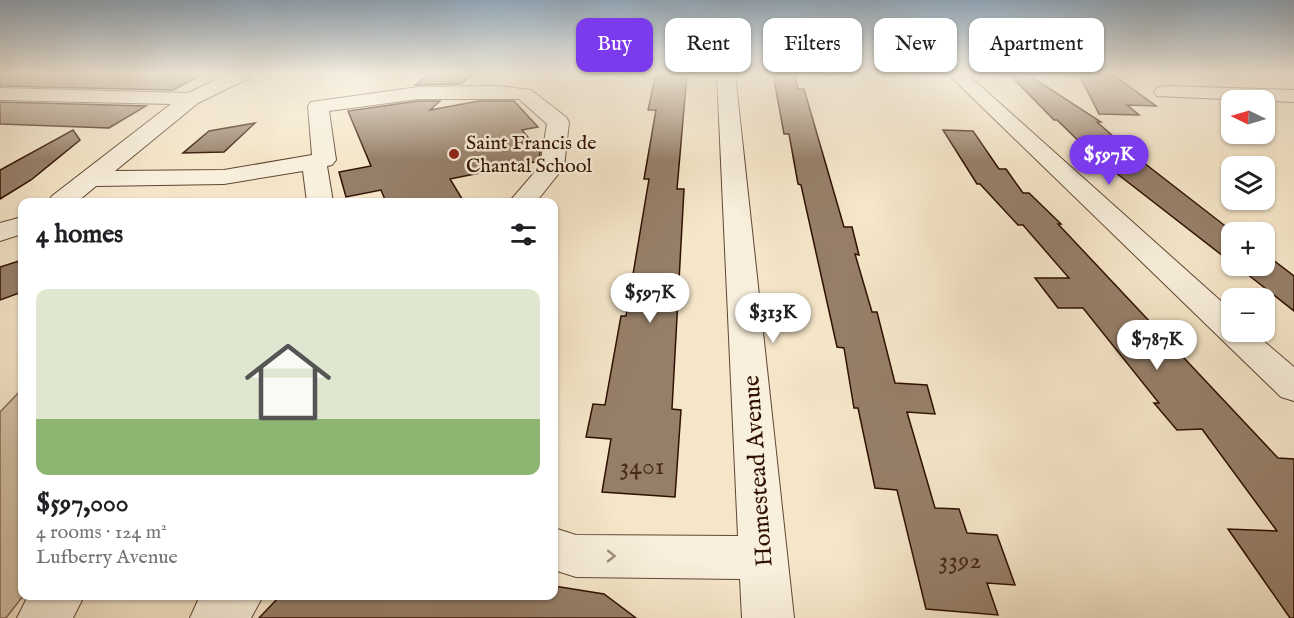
<!DOCTYPE html>
<html lang="en">
<head>
<meta charset="utf-8">
<style>
  body { margin:0; font-family:"IM FELL English",serif; background:#f2f2f2; color:#202124; height:100vh; display:flex; flex-direction:column; font-size:22px; white-space:nowrap }
  * { box-sizing:border-box; margin:0 }
  p { font-size:20px; color:#757577 }
  .icon { flex:none; width:33px; height:33px; fill:none; stroke:currentColor; stroke-width:2; stroke-linecap:round; stroke-linejoin:round }
  .map { position:relative; flex:1; overflow:hidden }
  .details { position:absolute; left:18px; top:198px; width:540px; height:402px; display:flex; flex-direction:column; background:#fff; border-radius:12px; box-shadow:0 2px 4px #0004 }
  .details>* { flex:none }
  .top-card { position:absolute; left:576px; top:18px; width:570px; height:54px; display:flex; gap:12px }
  .needle { width:39px; rotate:275deg }
  .controls { position:absolute; left:1221px; top:90px; display:grid; gap:12px }
  .controls a { display:grid; place-items:center; width:54px; height:54px; border-radius:12px; background:#fff; box-shadow:0 2px 4px #0004; font-size:30px }
  .price { position:absolute; translate:-50% -51px; padding:0 14px; border-radius:21px; background:#fff; color:#222; font-size:20px; line-height:39px; filter:drop-shadow(0 2px 3px #0008) }
  .price::after { content:''; position:absolute; left:50%; top:36px; width:18px; height:14px; margin-left:-9px; background:inherit; clip-path:polygon(0 0,100% 0,50% 100%) }
  .price.active { background:#7c3aed; color:#fff }
  ul { padding:0; list-style:none }
  li { display:grid; align-content:center; gap:12px; height:318px; padding:0 18px }
  li span { display:grid; place-items:center; height:186px; border-radius:12px; color:#555 }
  li>.icon { margin-inline-start:auto }
  span .icon { width:108px; height:108px; fill:#fffc; stroke-width:1 }
  li b { font-size:26px }
  h2 { display:flex; justify-content:space-between; align-items:center; height:72px; padding:0 18px; font-size:26px }
  .tag { padding:0 21px; border-radius:12px; background:#fff; box-shadow:0 2px 4px #0004; font-size:21px; line-height:54px }
  .tag.active { background:#7c3aed; color:#fff }
  .map>svg:first-child { display:block }
  .green { fill:#d4c2a7; stroke:#826954; stroke-width:1.5 }
  .building { fill:#967f69; stroke:#301001; stroke-width:1.5 }
  .lines { fill:none; stroke-linecap:round; stroke-linejoin:round }
  .minor-casing { stroke:#614633; stroke-width:2 }
  .minor { fill:#f8efdc; fill-rule:evenodd }
  .oneway { stroke:#9e8b79 }
  .poi-dot { fill:#8f2418; stroke:#f8efdc; stroke-width:2 }
  .labels { text-anchor:middle; stroke-width:5; stroke-linejoin:round; paint-order:stroke }
  .far-poi-label { font-size:20px; fill:#301001; stroke:#f8efdc; text-anchor:start }
  .street-label { font-size:24px; fill:#301001; stroke:#f8efdc }
  .near-number-label { font-size:26px; fill:#4a2c1b }
</style>
</head>
<body>
<div class="map">
<svg width="1294" height="618" viewBox="0 0 1294 618">
  <rect width="100%" height="100%" fill="#f5e6c9"/>
  <filter id="stains"><feTurbulence type="fractalNoise" baseFrequency=".00333" numOctaves="4"/><feColorMatrix values="0 0 0 0 .2 0 0 0 0 .09 0 0 0 0 .02 0 0 0 .5 -.17"/></filter>
  <radialGradient id="worn" r=".72"><stop offset=".6" stop-color="#630" stop-opacity="0"/><stop offset="1" stop-color="#630" stop-opacity=".3"/></radialGradient>
  <!-- green -->
  <polygon class="green" points="22,389 23,596 6,618 0,618 0,412"/>
  <!-- building -->
  <g class="building">
    <polygon points="0,74 203,74 173,90 0,86"/>
    <polygon points="430,74 474,74 461,84 415,85"/>
    <polygon points="660,74 687,74 677,189 684,189 672,409 681,410 675,497 602,492 611,439 586,437 593,404 605,405 621,316 626,316 649,179 644,179 656,110 648,110 655,78 659,78"/>
    <polygon points="773,74 795,74 798,89 804,89 844,227 852,227 859,255 855,254 872,312 877,312 895,383 927,385 935,414 907,412 935,508 959,509 967,533 997,535 1015,585 987,583 998,615 926,609 897,490 875,488 858,408 854,408 844,348 837,347 801,185 798,184 789,134 784,134"/>
    <polygon points="1009,74 1027,74 1101,122 1097,122 1139,159 1233,232 1232,263 1093,155 1057,120 1054,120"/>
    <polygon points="1079,74 1112,74 1156,106 1127,105 1139,115 1099,114"/>
    <polygon points="418,101 440,101 430,110 479,101 514,101 538,127 522,130 540,152 539,161 450,179 464,202 386,202 381,190 346,197 339,172 371,166 348,111"/>
    <polygon points="0,102 146,106 109,128 0,124"/>
    <polygon points="255,123 224,152 183,153 209,131"/>
    <polygon points="73,130 80,140 31,180 0,199 0,170"/>
    <polygon points="943,130 973,131 999,169 1006,169 1023,193 1029,193 1061,224 1058,224 1278,458 1294,459 1294,618 1290,618 1228,529 1277,531 1202,429 1177,430 1154,403 1159,403 1083,308 1058,308 1035,278 1069,278 1023,225 1018,225 980,184 977,184"/>
    <polygon points="1264,253 1294,276 1294,311 1237,266 1264,266"/>
    <polygon points="22,260 22,292 0,300 0,267"/>
    <polygon points="554,586 604,594 636,618 259,618 280,596 554,596"/>
  </g>
  <g class="lines">
    <!-- minor casing -->
    <g class="minor-casing">
      <g id="minor">
        <polygon points="228,74 251,74 249,78 198,103 115,171 224,170 312,155 308,106 311,102 418,87 498,86 531,90 566,117 569,122 564,167 536,202 509,202 540,166 547,124 519,99 418,99 329,111 336,160 332,165 327,166 333,202 307,202 303,171 224,184 96,186 77,202 48,202 52,196 171,104 0,100 0,88 188,93"/>
        <polygon points="717,74 735,74 794,618 742,618 740,579 576,577 554,570 554,528 576,535 738,536"/>
        <polygon points="948,74 967,74 1232,311 1232,332 1253,332 1294,367 1294,401 1281,397"/>
        <polygon points="1164,86 1294,90 1294,102 1157,96 1154,92 1157,88"/>
        <polygon points="22,217 22,234 0,241 0,223"/>
        <polygon points="28,596 84,596 73,618 17,618"/>
        <polygon points="203,596 263,596 251,618 190,618 198,600"/>
      </g>
    </g>
    <!-- minor -->
    <use href="#minor" class="minor"/>
  </g>
  <!-- one-way arrows -->
  <defs><path id="oneway-chevron" d="M-2-3.5L2.5 0L-2 3.5" fill="none" stroke-width="1.6" stroke-linecap="round" stroke-linejoin="round" transform="scale(1.5)"/></defs>
  <use class="oneway" href="#oneway-chevron" transform="translate(611 556) rotate(1)"/>
  <!-- sky -->
  <linearGradient id="sky" x2="0" y2="1"><stop stop-color="#92abc0"/><stop offset="0.46" stop-color="#faf4e7"/><stop offset="1" stop-color="#faf4e7" stop-opacity="0"/></linearGradient>
  <rect width="1294" height="160" fill="url(#sky)"/>
  <!-- markers -->
  <circle class="poi-dot" cx="454" cy="154" r="6"/>
  <g class="labels">
    <!-- far-poi labels -->
    <g class="far-poi-label">
      <text x="466" y="149">Saint Francis de<tspan x="466" dy="23">Chantal School</tspan></text>
    </g>
    <!-- street labels -->
    <g class="street-label">
      <text transform="translate(757 471) rotate(-94)" y="8">Homestead Avenue</text>
    </g>
    <!-- near-number labels -->
    <g class="near-number-label">
      <text x="642" y="474">3401</text>
      <text x="960" y="568">3392</text>
    </g>
  </g>
  <rect width="100%" height="100%" filter="url(#stains)"/>
  <rect width="100%" height="100%" fill="url(#worn)"/>
</svg>
<div class="controls">
<a><svg class="needle" viewBox="-14 -14 28 28"><path d="M0-13l5 13h-10z" fill="#e53935"/><path d="M0 13l5-13h-10z" fill="#757577"/></svg></a>
<a><svg class="icon" aria-label="layers" viewBox="0 0 24 24"><path d="M12 4l9 5-9 5-9-5zM3 14l9 5 9-5"/></svg></a>
<a>+</a>
<a>−</a>
</div>
<b class="price active" style="left:1109px;top:186px">$597K</b>
<b class="price" style="left:650px;top:324px">$597K</b>
<b class="price" style="left:773px;top:344px">$313K</b>
<b class="price" style="left:1157px;top:371px">$787K</b>
<div class="top-card">
<a class="tag active">Buy</a>
<a class="tag">Rent</a>
<a class="tag">Filters</a>
<a class="tag">New</a>
<a class="tag">Apartment</a>
</div>
<section class="details">
<h2>4 homes<svg class="icon" aria-label="filters" viewBox="0 0 24 24"><path d="M4 7h16M4 17h16"/><circle cx="9" cy="7" r="2"/><circle cx="15" cy="17" r="2"/></svg></h2>
<ul>
<li><span style="background:linear-gradient(#dfe7d0 70%,#8fb573 0)"><svg class="icon" aria-label="home" viewBox="0 0 24 24"><path d="M3 11l9-7 9 7M6 9v11h12V9"/></svg></span><div><b>$597,000</b><p>4 rooms · 124 m²</p><p>Lufberry Avenue</p></div></li>
</ul>
</section>
</div>
</body>
</html>
